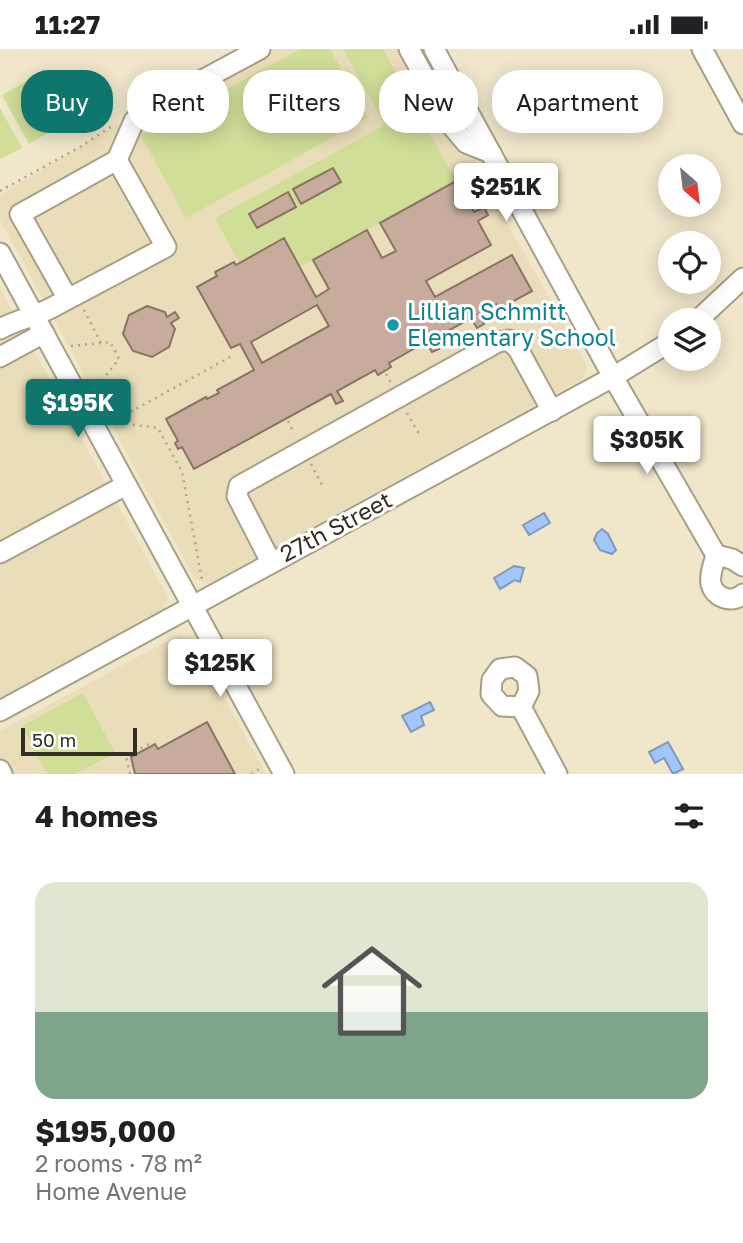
<!DOCTYPE html>
<html lang="en">
<head>
<meta charset="utf-8">
<style>
  body { margin:0; font-family:"Golos Text",sans-serif; background:#f6f6f6; color:#202124; height:100vh; display:flex; flex-direction:column; font-size:26px; white-space:nowrap }
  * { box-sizing:border-box; margin:0 }
  p { font-size:23px; color:#757577 }
  .icon { flex:none; width:38px; height:38px; fill:none; stroke:currentColor; stroke-width:2; stroke-linecap:round; stroke-linejoin:round }
  .map { position:relative; height:725px; overflow:hidden }
  .drawer { display:flex; flex-direction:column; background:#fff; flex:1 }
  .drawer>* { flex:none }
  .hud { position:absolute; left:21px; top:21px; width:702px; height:63px; display:flex; gap:14px }
  .needle { width:46px; rotate:152deg }
  .controls { position:absolute; left:658px; top:105px; display:grid; gap:14px }
  .controls a { display:grid; place-items:center; width:63px; height:63px; border-radius:50%; background:#fff; box-shadow:0 4px 18px #0003; font-size:35px }
  .scale { position:absolute; left:21px; bottom:18px; width:116px; box-sizing:border-box; padding-left:7px; border:4px solid #332f24; border-top:0; font-size:19px; line-height:24px; white-space:nowrap; color:#332f24; -webkit-text-stroke:5px #fff; paint-order:stroke }
  .price { position:absolute; translate:-50% -60px; padding:0 16px; border-radius:7px; background:#fff; color:#222; font-size:23px; line-height:46px; filter:drop-shadow(0 2px 4px #0008) }
  .price::after { content:''; position:absolute; left:50%; top:42px; width:21px; height:16px; margin-left:-10px; background:inherit; clip-path:polygon(0 0,100% 0,50% 100%) }
  .price.on { background:#0f766e; color:#fff }
  ul { padding:0; list-style:none }
  li { display:grid; align-content:center; gap:14px; height:371px; padding:0 35px }
  li span { display:grid; place-items:center; height:217px; border-radius:21px; color:#555 }
  li>.icon { margin-inline-start:auto }
  span .icon { width:126px; height:126px; fill:#fffc; stroke-width:1 }
  li b { font-size:30px }
  h2 { display:flex; justify-content:space-between; align-items:center; height:84px; padding:0 35px; font-size:30px }
  .tag { padding:0 24px; border-radius:28px; background:#fff; box-shadow:0 4px 18px #0003; font-size:24px; line-height:63px }
  .tag.on { background:#0f766e; color:#fff }
  .status { display:flex; justify-content:space-between; align-items:center; height:49px; padding:0 35px; background:#fff; direction:ltr }
  .status svg { height:19px; fill:currentColor }
  .map>svg:first-child { display:block }
  .built { fill:#eaddba }
  .green { fill:#d0de98 }
  .water { fill:#a0c6fa; stroke:#7f99ba; stroke-width:2 }
  .building { fill:#c7ac9d; stroke:#8b7364; stroke-width:2; fill-rule:evenodd }
  .lines { fill:none; stroke-linecap:round; stroke-linejoin:round }
  .minor-casing { stroke:#a99f85; stroke-width:23 }
  .path { stroke:#aca48e; stroke-width:2.5; stroke-dasharray:2 5; stroke-linecap:butt }
  .minor { stroke:#fff; stroke-width:19 }
  .culture-dot { fill:#0f9aa8; stroke:#fff; stroke-width:2.5 }
  .labels { text-anchor:middle; stroke-width:6; stroke-linejoin:round; paint-order:stroke }
  .culture-label { font-size:23px; fill:#0d838f; stroke:#fff; text-anchor:start }
  .street-label { font-size:23px; fill:#332f24; stroke:#fff }
</style>
</head>
<body>
<div class="status"><b>11:27</b><svg viewBox="0 0 49 12"><path d="M0 12V9h3v3zM5 12V6h3v6zM10 12V3h3v9zM15 12V0h3v12zM26 1h20v11H26zM47 4h2v5h-2z"/></svg></div>
<div class="map">
<svg width="743" height="725" viewBox="0 0 743 725">
  <rect width="100%" height="100%" fill="#f0e6ca"/>
  <!-- built -->
  <g class="built">
    <polygon points="251,0 425,0 466,76 479,123 586,315 584,329 209,535 195,530 0,171 0,146 142,60"/>
    <polygon points="0,239 168,549 163,561 0,651"/>
    <polygon points="179,586 193,591 266,725 0,725 0,682"/>
  </g>
  <!-- green -->
  <g class="green">
    <polygon points="300,0 330,0 368,69 186,169 141,87"/>
    <polygon points="343,0 383,0 456,132 300,218 284,189 239,214 215,169 385,76"/>
    <polygon points="25,33 51,82 29,95 2,46"/>
    <polygon points="0,59 22,99 0,110"/>
    <polygon points="83,644 115,704 75,725 47,725 22,677"/>
  </g>
  <!-- water -->
  <g class="water">
    <polygon points="544,464 550,474 529,486 523,476"/>
    <polygon points="602,480 608,485 616,501 612,505 600,501 594,491 597,484"/>
    <polygon points="514,517 524,519 520,533 515,531 500,540 494,529"/>
    <polygon points="430,653 434,661 421,667 424,676 411,683 402,667"/>
    <polygon points="668,693 683,720 673,725 664,709 655,714 649,703"/>
  </g>
  <!-- building -->
  <g class="building">
    <polygon points="333,119 341,133 301,155 293,140"/>
    <path d="M 456,132 L 474,163 L 484,158 L 488,166 L 478,172 L 491,196 L 426,232 L 435,248 L 512,206 L 532,242 L 499,260 L 496,255 L 478,265 L 484,275 L 477,279 L 471,269 L 433,290 L 439,300 L 432,303 L 426,293 L 389,314 L 391,318 L 378,326 L 375,321 L 337,342 L 343,352 L 336,355 L 331,345 L 194,420 L 182,398 L 178,400 L 175,394 L 178,392 L 166,370 L 206,348 L 207,350 L 219,344 L 217,341 L 254,321 L 240,295 L 231,299 L 197,238 L 217,227 L 215,223 L 234,213 L 236,216 L 284,189 L 316,248 L 329,240 L 313,211 L 367,181 L 382,209 L 396,202 L 380,174 ZM 317,256 L 329,277 L 262,314 L 251,293 Z"/>
    <polygon points="288,143 296,158 257,179 249,165"/>
    <polygon points="147,257 165,263 167,268 175,263 179,269 171,274 175,280 169,298 152,308 133,302 123,285 129,266"/>
    <polygon points="207,673 235,725 135,725 131,708 155,695 158,700"/>
  </g>
  <g class="lines">
    <!-- minor casing -->
    <g class="minor-casing">
      <g id="minor">
        <polyline points="409,0 451,76 466,94 491,104"/>
        <path d="M 434,0 L 613,328 L 716,506 C 714,515 709,525 711,535 C 715,549 732,555 743,545"/>
        <polyline points="702,0 743,75"/>
        <polyline points="117,111 134,72 143,63 260,0"/>
        <polyline points="0,204 284,725"/>
        <polyline points="698,271 743,229"/>
        <path d="M 0,280 C 16,271 34,268 51,259 L 166,198 L 117,111 L 20,165 L 68,250"/>
        <polyline points="0,308 44,284"/>
        <polyline points="0,504 126,436"/>
        <polyline points="716,506 732,510 743,517"/>
        <polyline points="271,513 237,447 239,437 498,293 509,291 518,300 552,362"/>
        <polygon points="515,618 527,627 529,642 521,658 502,657 491,645 492,631 500,620"/>
        <polyline points="521,658 557,725"/>
        <polyline points="0,662 613,328 670,293"/>
        <polyline points="0,721 2,725"/>
      </g>
    </g>
    <!-- path -->
    <g class="path">
      <polyline points="0,142 80,98 115,75"/>
      <polyline points="84,261 101,294"/>
      <polyline points="71,297 110,293 119,310 95,340"/>
      <polyline points="386,325 391,334"/>
      <polyline points="407,364 419,385"/>
      <polyline points="288,372 294,385"/>
      <polyline points="112,373 158,379 182,423 202,531"/>
      <polyline points="112,373 232,307"/>
      <polyline points="311,415 323,438"/>
      <polyline points="130,725 126,707 149,695 151,697"/>
      <polyline points="251,725 261,719"/>
    </g>
    <!-- minor -->
    <use href="#minor" class="minor"/>
  </g>
  <!-- markers -->
  <circle class="culture-dot" cx="393" cy="276" r="7"/>
  <g class="labels">
    <!-- culture labels -->
    <g class="culture-label">
      <text x="407" y="271">Lillian Schmitt<tspan x="407" dy="26">Elementary School</tspan></text>
    </g>
    <!-- street labels -->
    <g class="street-label">
      <text transform="translate(336 478) rotate(-28)" y="8">27th Street</text>
    </g>
  </g>
</svg>
<div class="controls">
<a><svg class="needle" viewBox="-14 -14 28 28"><path d="M0-13l5 13h-10z" fill="#e53935"/><path d="M0 13l5-13h-10z" fill="#757577"/></svg></a>
<a><svg class="icon" aria-label="locate" viewBox="0 0 24 24"><circle cx="12" cy="12" r="6"/><path d="M12 2v4M12 18v4M2 12h4M18 12h4"/></svg></a>
<a><svg class="icon" aria-label="layers" viewBox="0 0 24 24"><path d="M12 4l9 5-9 5-9-5zM3 14l9 5 9-5"/></svg></a>
</div>
<div class="scale">50 m</div>
<b class="price" style="left:506px;top:174px">$251K</b>
<b class="price on" style="left:78px;top:390px">$195K</b>
<b class="price" style="left:647px;top:427px">$305K</b>
<b class="price" style="left:220px;top:650px">$125K</b>
<div class="hud">
<a class="tag on">Buy</a>
<a class="tag">Rent</a>
<a class="tag">Filters</a>
<a class="tag">New</a>
<a class="tag">Apartment</a>
</div>
</div>
<section class="drawer">
<h2>4 homes<svg class="icon" aria-label="filters" viewBox="0 0 24 24"><path d="M4 7h16M4 17h16"/><circle cx="9" cy="7" r="2"/><circle cx="15" cy="17" r="2"/></svg></h2>
<ul>
<li><span style="background:linear-gradient(#dfe7d0 60%,#7fa58c 0)"><svg class="icon" aria-label="home" viewBox="0 0 24 24"><path d="M3 11l9-7 9 7M6 9v11h12V9"/></svg></span><div><b>$195,000</b><p>2 rooms · 78 m²</p><p>Home Avenue</p></div></li>
</ul>
</section>
</body>
</html>
